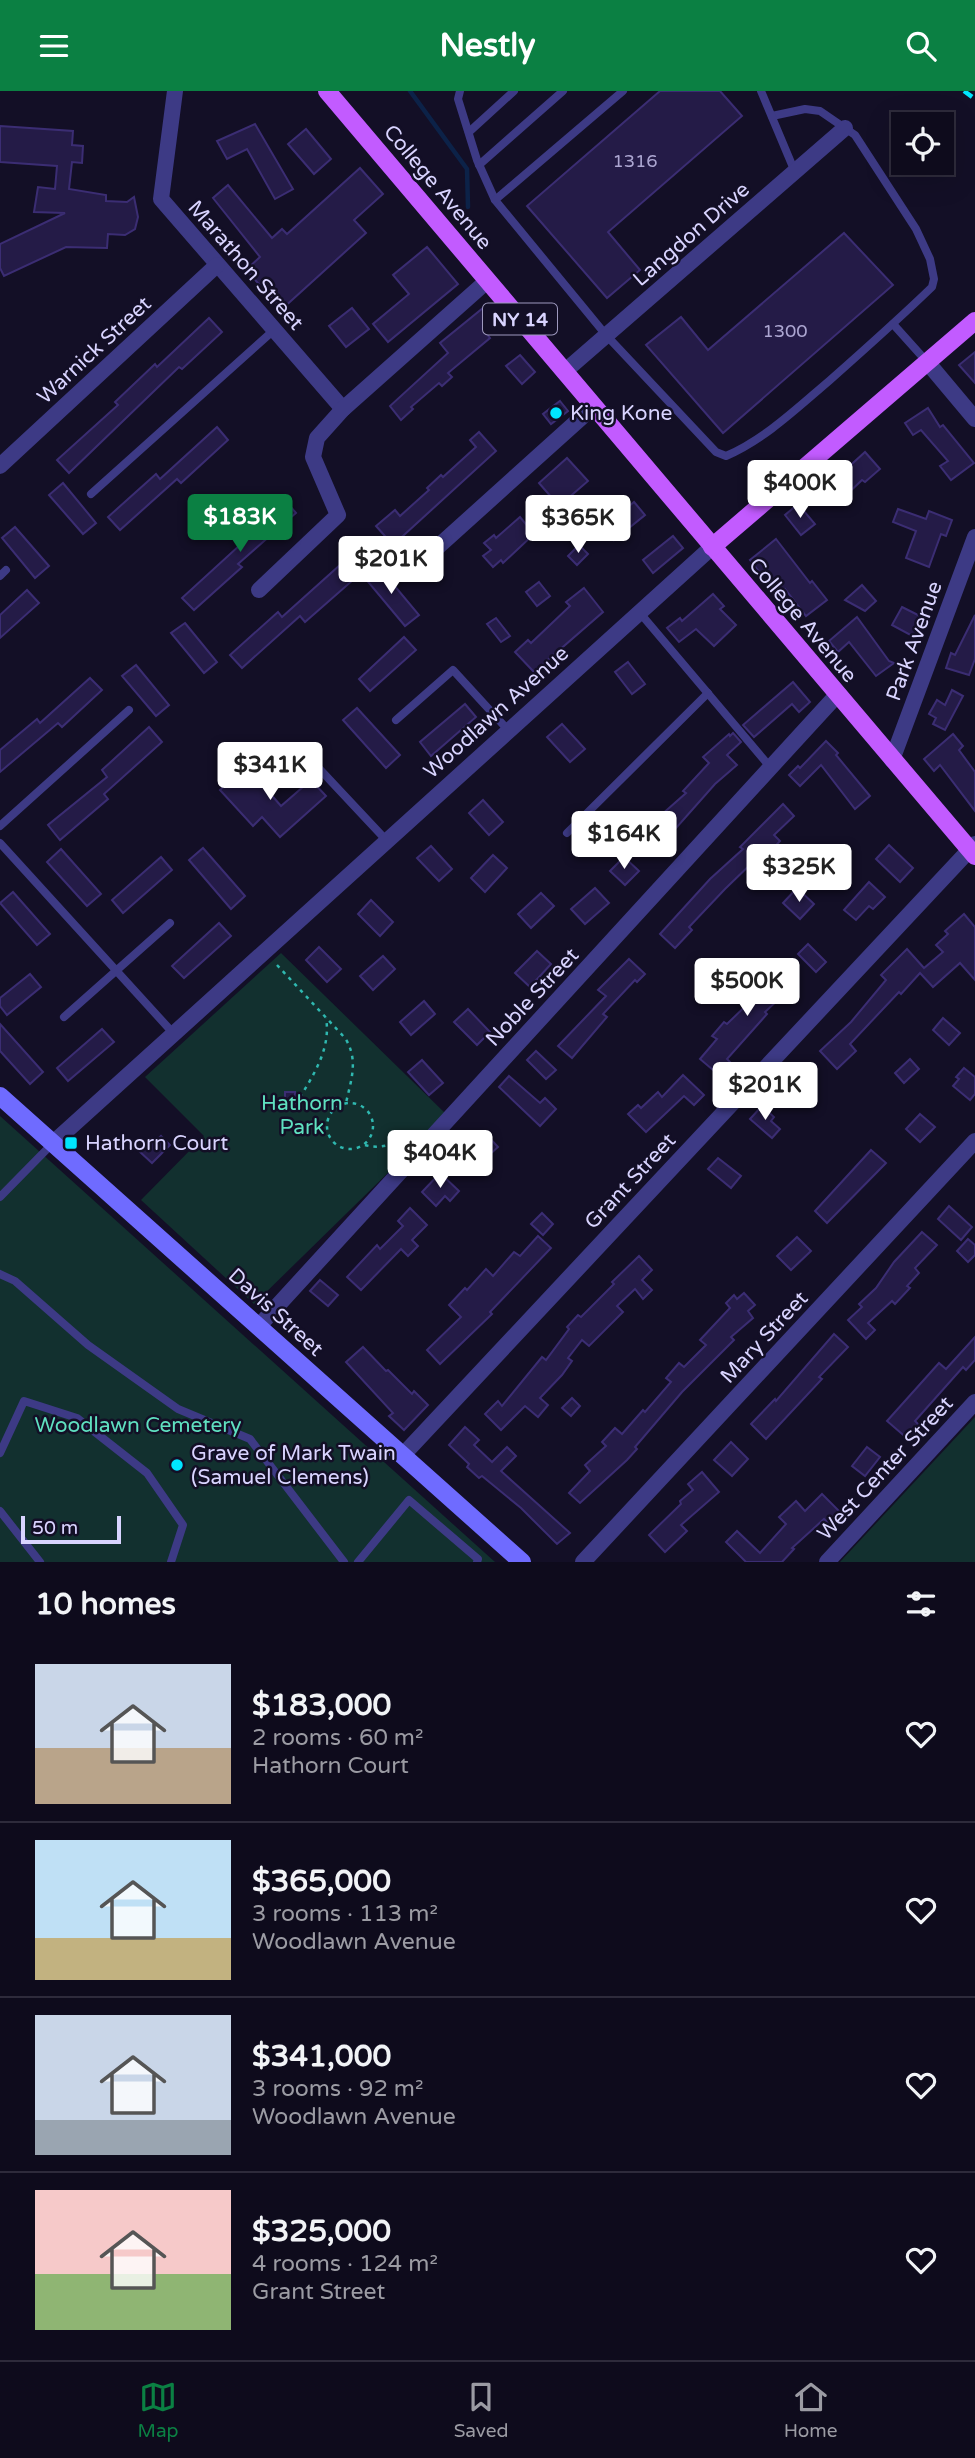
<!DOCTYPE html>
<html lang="en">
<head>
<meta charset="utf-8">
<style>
  body { margin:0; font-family:"Varela Round",sans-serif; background:#1c1929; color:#f1f3f6; height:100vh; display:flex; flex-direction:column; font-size:26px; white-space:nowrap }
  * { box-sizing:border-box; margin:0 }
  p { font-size:23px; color:#9b9ba3 }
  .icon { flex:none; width:38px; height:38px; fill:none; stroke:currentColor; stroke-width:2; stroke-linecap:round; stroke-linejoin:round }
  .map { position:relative; height:1471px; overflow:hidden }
  .details { display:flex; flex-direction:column; background:#0e0b1c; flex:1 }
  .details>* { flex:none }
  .fabs { position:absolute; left:891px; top:21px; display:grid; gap:14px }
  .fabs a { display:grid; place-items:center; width:63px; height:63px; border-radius:0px; background:#0e0b1c; box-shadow:0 7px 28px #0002,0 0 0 2px #2e2b3b; font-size:35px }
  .scale { position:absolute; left:21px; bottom:18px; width:100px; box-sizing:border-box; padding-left:7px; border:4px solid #d9d4ff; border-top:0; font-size:19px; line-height:24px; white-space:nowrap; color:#d9d4ff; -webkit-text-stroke:5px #130f26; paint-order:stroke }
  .price { position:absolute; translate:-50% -60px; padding:0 16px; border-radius:7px; background:#fff; color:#222; font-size:23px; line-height:46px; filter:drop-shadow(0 2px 4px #0008) }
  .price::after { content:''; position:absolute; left:50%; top:42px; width:21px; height:16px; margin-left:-10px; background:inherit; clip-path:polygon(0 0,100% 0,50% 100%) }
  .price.current { background:#0b8043; color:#fff }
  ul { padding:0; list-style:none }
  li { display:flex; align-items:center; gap:21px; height:175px; padding:0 35px }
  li+li { border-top:2px solid #2e2b3b }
  li span { display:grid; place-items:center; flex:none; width:196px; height:140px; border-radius:0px; color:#555 }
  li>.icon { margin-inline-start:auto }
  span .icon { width:84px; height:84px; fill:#fffc; stroke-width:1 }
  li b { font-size:30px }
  h2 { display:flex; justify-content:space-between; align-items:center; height:84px; padding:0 35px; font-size:30px }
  header { display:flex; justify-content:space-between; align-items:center; height:91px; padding:0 35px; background:#0b8043; color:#fff; font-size:32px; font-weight:700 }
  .menu { display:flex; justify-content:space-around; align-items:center; height:98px; border-top:2px solid #2e2b3b; background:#0e0b1c; font-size:19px; color:#9b9ba3 }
  .menu a { display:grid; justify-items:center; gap:4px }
  .menu .current { color:#0b8043 }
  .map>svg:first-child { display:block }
  .green { fill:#12302f }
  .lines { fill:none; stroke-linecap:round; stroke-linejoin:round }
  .stream { stroke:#0c2248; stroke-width:4.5 }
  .building { fill:#241b47; stroke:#3b2d73; stroke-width:2 }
  .path { stroke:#2fb8b0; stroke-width:2.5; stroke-dasharray:3.5 5; stroke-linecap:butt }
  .lane { stroke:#3d3a85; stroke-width:8 }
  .street { stroke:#3d3a85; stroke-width:16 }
  .secondary { stroke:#6f6bff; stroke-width:18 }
  .primary { stroke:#c25bff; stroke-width:18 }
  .rail { stroke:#00e5ff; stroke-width:4.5; stroke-dasharray:10 9; stroke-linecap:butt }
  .poi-dot { fill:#00e5ff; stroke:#130f26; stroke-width:2.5 }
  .labels { text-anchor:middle; stroke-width:5; stroke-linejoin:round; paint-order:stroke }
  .number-label { font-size:18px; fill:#aca6d1 }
  .shield { fill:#130f26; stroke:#9e99be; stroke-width:2 }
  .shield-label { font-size:19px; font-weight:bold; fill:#d9d4ff }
  .street-label { font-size:21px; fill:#d9d4ff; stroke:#130f26 }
  .poi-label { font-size:21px; fill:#d9d4ff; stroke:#130f26; text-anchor:start }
  .park-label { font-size:21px; fill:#5fe0c0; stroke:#130f26 }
</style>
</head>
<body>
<header><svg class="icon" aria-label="menu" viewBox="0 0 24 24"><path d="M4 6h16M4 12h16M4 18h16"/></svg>Nestly<svg class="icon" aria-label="search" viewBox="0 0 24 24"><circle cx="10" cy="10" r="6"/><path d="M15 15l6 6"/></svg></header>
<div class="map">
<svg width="975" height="1471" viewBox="0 0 975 1471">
  <rect width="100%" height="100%" fill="#130f26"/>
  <!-- green -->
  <g class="green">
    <polygon points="281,862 447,1024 254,1213 141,1109 204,1045 145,986"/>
    <polygon points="0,1025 495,1471 0,1471"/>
    <polygon points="975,1326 975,1471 840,1471"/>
  </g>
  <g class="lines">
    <!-- stream -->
    <polyline class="stream" points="410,0 467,78 468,116"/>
  </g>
  <!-- building -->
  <g class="building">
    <polygon points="660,0 720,0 742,25 608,141 640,179 607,207 527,115"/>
    <polygon points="255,33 293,98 275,108 247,58 227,68 217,50"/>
    <polygon points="0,35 73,40 72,54 83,55 82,72 72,71 69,98 106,104 106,110 127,111 134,106 138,126 135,138 125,144 108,143 107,157 66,156 4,185 0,177 0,153 65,122 34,121 38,96 55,98 57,75 0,71"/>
    <polygon points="306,38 331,68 314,83 288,53"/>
    <polygon points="360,77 383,103 354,129 366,142 282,218 246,179 260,166 213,107 228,94 272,147 282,138 287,143"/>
    <polygon points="844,142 893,194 723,342 646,254 681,226 708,259"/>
    <polygon points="427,156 458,193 388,251 373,233 409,203 393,184"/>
    <polygon points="352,217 369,238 346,256 329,235"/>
    <polygon points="483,217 493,230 483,238 490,247 448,282 452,286 442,295 439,292 411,316 413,318 401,329 390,315 448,262 440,252"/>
    <polygon points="209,227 222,241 182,278 179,276 69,382 57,369 118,314 115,311 155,273 157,276"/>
    <polygon points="975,261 975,292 959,274"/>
    <polygon points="520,264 535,281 522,293 506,275"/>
    <polygon points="560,310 568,320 551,333 543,323"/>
    <polygon points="928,317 940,336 943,334 974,372 951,389 940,375 948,370 921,339 913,344 905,332"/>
    <polygon points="217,336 228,349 181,392 177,388 120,439 108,426 156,383 160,388"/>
    <polygon points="479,341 496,360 393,454 376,435 395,419 400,425 429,399 427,397 441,384 443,386 476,356 470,349"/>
    <polygon points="865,361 880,378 865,391 862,389 843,407 827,390 840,378 843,381"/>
    <polygon points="567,367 588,390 559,415 539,392"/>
    <polygon points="63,392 96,432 83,443 49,404"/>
    <polygon points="284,408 296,422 238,473 242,476 194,519 182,507 240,454 236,450"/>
    <polygon points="634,411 645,424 614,449 604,436"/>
    <polygon points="798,413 815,433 801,444 785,424"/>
    <polygon points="898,418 926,428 929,420 952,429 946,445 941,443 929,476 906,467 916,440 893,431"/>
    <polygon points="520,426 534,443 503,472 501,469 493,476 483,465 491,459 484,452 494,444 496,447"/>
    <polygon points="15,436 49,475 35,487 2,447"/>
    <polygon points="673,445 683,457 653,482 643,469"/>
    <polygon points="776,448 810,492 812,490 827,509 806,525 785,498 783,500 765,479 761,483 750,469"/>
    <polygon points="579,454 588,463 577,474 568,465"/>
    <polygon points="340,474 353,489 305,531 300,525 242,577 230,564 278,521 282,526"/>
    <polygon points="378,475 419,524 405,535 364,486"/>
    <polygon points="539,491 550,505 537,515 526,501"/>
    <polygon points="862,494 876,510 865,520 845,509"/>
    <polygon points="584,497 603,521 534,581 515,561 528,549 531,552 570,515 566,511"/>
    <polygon points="27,499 39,512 0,547 0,524"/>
    <polygon points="713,503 724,515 720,518 736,534 714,555 696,538 679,551 667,537 680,527 682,530"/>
    <polygon points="902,516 926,528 916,547 892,534"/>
    <polygon points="975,524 975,568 969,584 946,577 951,562 955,564"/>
    <polygon points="857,526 889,570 894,572 876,585 849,551 838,561 829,550"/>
    <polygon points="496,527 510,545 501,551 487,533"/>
    <polygon points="185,532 217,571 204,582 171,542"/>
    <polygon points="404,546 416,559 370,600 359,588"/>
    <polygon points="628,571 645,593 632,603 615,581"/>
    <polygon points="136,574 169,614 156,625 122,585"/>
    <polygon points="90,587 102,599 62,636 58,632 0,681 0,659 37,628 40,632"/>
    <polygon points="793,591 810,611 799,621 792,613 754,646 743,634"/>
    <polygon points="952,599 963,605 945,639 933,633 936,627 929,623 937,609 945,614"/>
    <polygon points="465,613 476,626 431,665 420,651"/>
    <polygon points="357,617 400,664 386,677 343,629"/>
    <polygon points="562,633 585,658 570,671 547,646"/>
    <polygon points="149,636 162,651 104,703 108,708 60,749 48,734 107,686 102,679"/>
    <polygon points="733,642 741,651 727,664 737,674 715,693 654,762 641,752 662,727 660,725 686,702 683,700 709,672 703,666 729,643 730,645"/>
    <polygon points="953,643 963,655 959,659 975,681 975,720 940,674 934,680 924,668"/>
    <polygon points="826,650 838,662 836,664 870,705 855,718 821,674 800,695 789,684 798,675 800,677"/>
    <polygon points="246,675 281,715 311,689 326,705 280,746 262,726 253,735 220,699"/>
    <polygon points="483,709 503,731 489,744 469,722"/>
    <polygon points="783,713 794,725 774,744 780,750 759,773 755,769 725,798 689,836 692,839 675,857 660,843 710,788 743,758 740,756"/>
    <polygon points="889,754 913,777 900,791 876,768"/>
    <polygon points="431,755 452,778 439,790 417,767"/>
    <polygon points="203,757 245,805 231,818 189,769"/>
    <polygon points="61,758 101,803 87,815 47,771"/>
    <polygon points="493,764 507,777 485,801 471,787"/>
    <polygon points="161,766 172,779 123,822 112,809"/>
    <polygon points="624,766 639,780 625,794 610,780"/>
    <polygon points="869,791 885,806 873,818 869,815 856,829 844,819"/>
    <polygon points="595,797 609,812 585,833 571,818"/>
    <polygon points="797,797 814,813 800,828 783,812"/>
    <polygon points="13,801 50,843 37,854 0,812"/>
    <polygon points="541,802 554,815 531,837 518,823"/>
    <polygon points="371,809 393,831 380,845 358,823"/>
    <polygon points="964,823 975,836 975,889 960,872 933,896 920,882 901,903 899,901 850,953 856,960 837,978 820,960 851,931 886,889 881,884 907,858 924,877 943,861 936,854 948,843 945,840"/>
    <polygon points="219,832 231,845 184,887 172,875"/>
    <polygon points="808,853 826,871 816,881 798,863"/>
    <polygon points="319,856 341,878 327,891 306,869"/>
    <polygon points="537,860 551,873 530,896 515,882"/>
    <polygon points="383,865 395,878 373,899 360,885"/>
    <polygon points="629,868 645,883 637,891 635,889 603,923 607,926 572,967 558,955 606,905 598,899"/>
    <polygon points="774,869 796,892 765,921 767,923 727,968 730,971 719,984 700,968 717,948 712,945 724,931 727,933 761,900 756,894 770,881 765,877"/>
    <polygon points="30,883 41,896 7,924 0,915 0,907"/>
    <polygon points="424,910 435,923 411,944 400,931"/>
    <polygon points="468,918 490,941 477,954 454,931"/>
    <polygon points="943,927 960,942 949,954 933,939"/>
    <polygon points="0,933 43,981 30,993 0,960"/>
    <polygon points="102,938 114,951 68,990 57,977"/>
    <polygon points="536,960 556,979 546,988 527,969"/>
    <polygon points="910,968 919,978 904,992 895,982"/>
    <polygon points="422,969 443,992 429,1004 408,981"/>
    <polygon points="964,977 975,986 975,1003 970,1009 953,995 959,988 956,986"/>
    <polygon points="683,984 704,1004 694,1014 684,1005 646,1041 628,1023 638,1014 641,1017 658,1001 662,1006"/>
    <polygon points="509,985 540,1012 545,1007 556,1018 540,1035 499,996"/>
    <rect x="285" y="1001" width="10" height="11"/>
    <polygon points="762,1015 774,1026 771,1030 780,1038 772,1047 750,1028"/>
    <polygon points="920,1023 935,1036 920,1051 906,1038"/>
    <polygon points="484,1041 498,1056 468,1083 457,1071 468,1061 466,1058"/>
    <polygon points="161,1045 170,1054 152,1072 139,1060 152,1047 156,1050"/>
    <polygon points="871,1059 886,1072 827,1132 815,1120"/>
    <polygon points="718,1067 741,1085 731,1097 708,1078"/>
    <polygon points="440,1082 459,1100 450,1110 445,1105 436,1115 422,1101"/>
    <polygon points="949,1115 972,1136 961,1149 938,1128"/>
    <polygon points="410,1117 427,1134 412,1149 418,1155 408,1165 401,1158 361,1199 347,1186 377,1154 380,1158 403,1135 398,1130"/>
    <polygon points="542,1122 553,1133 543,1144 531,1133"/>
    <polygon points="922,1141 937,1154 915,1177 919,1182 907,1195 910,1197 895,1213 892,1210 868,1232 875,1239 866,1248 848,1229 862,1216 859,1213 876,1197 894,1171"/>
    <polygon points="538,1145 551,1157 490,1221 492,1223 440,1273 427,1259 461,1226 449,1214 465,1197 467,1199 486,1178 493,1185 514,1161 520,1165"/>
    <polygon points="797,1146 811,1160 791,1179 777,1165"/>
    <polygon points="968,1148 975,1154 975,1164 968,1171 957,1160"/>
    <polygon points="639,1165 652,1179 642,1189 652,1199 643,1208 635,1198 617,1215 623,1221 589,1255 582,1249 568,1267 572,1270 562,1284 540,1307 548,1314 538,1326 525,1315 501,1339 485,1323 498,1310 502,1315 542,1266 546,1269 569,1238 567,1236 578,1224 581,1226 614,1193 612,1191"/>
    <polygon points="320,1189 338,1204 328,1215 310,1200"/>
    <polygon points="744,1202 755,1214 748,1220 753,1227 731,1246 734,1249 682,1301 635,1356 637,1358 627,1369 580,1412 569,1402 590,1380 585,1374 606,1355 602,1351 615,1337 622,1343 643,1319 645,1321 671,1291 666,1287 679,1272 684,1276 706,1254 700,1249 730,1217 726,1212 734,1204 737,1208"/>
    <polygon points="834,1243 848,1256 819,1286 822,1288 766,1348 751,1333 775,1308 776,1310"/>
    <polygon points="975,1246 975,1269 966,1279 963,1276 915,1330 920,1335 908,1348 887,1330 939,1272 946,1278"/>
    <polygon points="363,1256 386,1280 388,1279 412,1303 414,1300 428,1314 404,1339 389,1325 393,1322 346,1271"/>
    <polygon points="572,1307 580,1315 571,1325 562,1317"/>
    <polygon points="465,1336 479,1349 474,1354 492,1371 507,1356 516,1365 501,1380 570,1442 557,1453 521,1417 482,1385 479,1387 467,1376 469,1373 449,1354"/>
    <polygon points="731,1351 748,1368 732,1385 714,1369"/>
    <polygon points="867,1356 880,1366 865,1385 852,1375"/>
    <polygon points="702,1381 719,1401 681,1434 687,1440 665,1461 649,1444 681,1413 680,1410 693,1399 688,1393"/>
    <polygon points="822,1403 839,1420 828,1432 824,1428 792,1457 794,1458 782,1471 746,1471 726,1451 737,1440 760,1462 786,1433 779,1426 796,1410 805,1420"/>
  </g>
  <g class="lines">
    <!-- path -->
    <g class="path">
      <path d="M 277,874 L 345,947 C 359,969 351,989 346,1012"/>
      <path d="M 300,1006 C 315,982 331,956 326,927"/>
      <circle cx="350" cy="1035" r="23"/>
      <path d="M 365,1054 C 385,1060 402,1049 419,1038"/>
    </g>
    <!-- lane -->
    <g class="lane">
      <path d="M 460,0 L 458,8 L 477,69 L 495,109 L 606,244 L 716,361 L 726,365 C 765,348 796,318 829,290 C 864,259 899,228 932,196 L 934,188 L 930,168 L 916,138 L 855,44 L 820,20 L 805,18 L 772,25"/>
      <polyline points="761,0 795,81"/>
      <polyline points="469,41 514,0"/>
      <polyline points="479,74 563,0"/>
      <polyline points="495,109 623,0"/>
      <polyline points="893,233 928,272"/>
      <polyline points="91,403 274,239"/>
      <polyline points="0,485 6,479"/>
      <polyline points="640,522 771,677"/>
      <polyline points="396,629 453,579 509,640"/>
      <polyline points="267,665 291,691 313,671 387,750"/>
      <polyline points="0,735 129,619"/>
      <polyline points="567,742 708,602"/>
      <polyline points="0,752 174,943"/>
      <polyline points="64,926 170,832"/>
      <polyline points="0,1106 53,1052"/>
      <polyline points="0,1183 15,1190 88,1254 178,1318 250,1348 344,1471"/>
      <polyline points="0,1362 24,1310 77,1327 147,1382 183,1434 171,1471"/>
      <polyline points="0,1420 40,1471"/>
      <polyline points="358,1471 409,1409 478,1468 477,1471"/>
    </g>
    <!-- street -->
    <g class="street">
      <polyline points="175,0 161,108 343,318"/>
      <polyline points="928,272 975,328"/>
      <polyline points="564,281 845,37"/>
      <polyline points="0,375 217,174"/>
      <polyline points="411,480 593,316"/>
      <polyline points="259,499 338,424 313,366 317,347 343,318 487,190"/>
      <polyline points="892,669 975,446"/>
      <polyline points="53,1052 712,456"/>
      <polyline points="258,1236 837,604"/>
      <polyline points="403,1364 975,753"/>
      <polyline points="583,1471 975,1050"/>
      <polyline points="827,1471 975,1311"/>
    </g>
    <!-- secondary -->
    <polyline class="secondary" points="0,1005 522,1471"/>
    <!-- primary -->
    <g class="primary">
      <polyline points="327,0 975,765"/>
      <polyline points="712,456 975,230"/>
    </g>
    <!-- rail -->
    <polyline class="rail" points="964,0 975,8"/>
  </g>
  <!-- markers -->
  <g class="poi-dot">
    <circle cx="556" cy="322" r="7"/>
    <rect x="64" y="1045" width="14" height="14" rx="3.5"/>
    <circle cx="177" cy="1374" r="7"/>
  </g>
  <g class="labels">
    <!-- number labels -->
    <g class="number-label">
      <text x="635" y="76">1316</text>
      <text x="785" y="246">1300</text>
    </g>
    <!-- shield labels -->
    <rect class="shield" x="483" y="212.5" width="74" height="31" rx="5"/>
    <g class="shield-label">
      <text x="520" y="235">NY 14</text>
    </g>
    <!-- street labels -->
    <g class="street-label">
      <text transform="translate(438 96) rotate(50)" y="7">College Avenue</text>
      <text transform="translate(691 143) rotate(-41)" y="7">Langdon Drive</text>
      <text transform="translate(246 174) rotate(49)" y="7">Marathon Street</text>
      <text transform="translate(94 259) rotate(-43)" y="7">Warnick Street</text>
      <text transform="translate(803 529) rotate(50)" y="7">College Avenue</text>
      <text transform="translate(914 550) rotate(-70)" y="7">Park Avenue</text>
      <text transform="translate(496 621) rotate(-42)" y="7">Woodlawn Avenue</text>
      <text transform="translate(532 906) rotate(-47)" y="7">Noble Street</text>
      <text transform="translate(630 1090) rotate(-47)" y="7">Grant Street</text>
      <text transform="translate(276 1221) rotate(42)" y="7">Davis Street</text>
      <text transform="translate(764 1246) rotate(-47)" y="7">Mary Street</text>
      <text transform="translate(885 1377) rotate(-47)" y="7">West Center Street</text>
    </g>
    <!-- poi labels -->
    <g class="poi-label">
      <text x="570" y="329">King Kone</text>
      <text x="85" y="1059">Hathorn Court</text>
      <text x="191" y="1369">Grave of Mark Twain<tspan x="191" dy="24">(Samuel Clemens)</tspan></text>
    </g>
    <!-- park labels -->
    <g class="park-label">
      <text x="302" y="1019">Hathorn<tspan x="302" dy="24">Park</tspan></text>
      <text x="138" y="1341">Woodlawn Cemetery</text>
    </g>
  </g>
</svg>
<div class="fabs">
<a><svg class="icon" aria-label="locate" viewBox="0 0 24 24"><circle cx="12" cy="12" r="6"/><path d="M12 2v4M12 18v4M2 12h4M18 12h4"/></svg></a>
</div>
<div class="scale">50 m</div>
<b class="price" style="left:800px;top:429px">$400K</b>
<b class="price current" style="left:240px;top:463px">$183K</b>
<b class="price" style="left:578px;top:464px">$365K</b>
<b class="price" style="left:391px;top:505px">$201K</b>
<b class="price" style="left:270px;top:711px">$341K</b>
<b class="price" style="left:624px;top:780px">$164K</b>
<b class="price" style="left:799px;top:813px">$325K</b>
<b class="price" style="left:747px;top:927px">$500K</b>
<b class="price" style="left:765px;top:1031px">$201K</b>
<b class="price" style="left:440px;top:1099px">$404K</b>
</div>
<section class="details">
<h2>10 homes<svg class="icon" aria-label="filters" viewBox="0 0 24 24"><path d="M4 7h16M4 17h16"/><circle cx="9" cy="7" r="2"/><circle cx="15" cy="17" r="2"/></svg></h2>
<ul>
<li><span style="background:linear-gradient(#c9d6e8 60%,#b9a48a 0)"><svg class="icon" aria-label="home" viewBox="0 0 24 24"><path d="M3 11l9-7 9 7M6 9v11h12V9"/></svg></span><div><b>$183,000</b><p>2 rooms · 60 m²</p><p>Hathorn Court</p></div><svg class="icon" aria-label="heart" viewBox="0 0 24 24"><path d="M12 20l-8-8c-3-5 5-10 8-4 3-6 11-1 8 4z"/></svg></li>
<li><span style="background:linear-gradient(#bfe0f5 70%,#c2b280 0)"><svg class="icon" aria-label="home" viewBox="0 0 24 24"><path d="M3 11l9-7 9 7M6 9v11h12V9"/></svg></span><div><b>$365,000</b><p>3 rooms · 113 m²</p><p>Woodlawn Avenue</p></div><svg class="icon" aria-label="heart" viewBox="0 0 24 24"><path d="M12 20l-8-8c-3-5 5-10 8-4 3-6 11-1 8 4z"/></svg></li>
<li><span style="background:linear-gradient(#c9d6e8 75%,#9aa5b1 0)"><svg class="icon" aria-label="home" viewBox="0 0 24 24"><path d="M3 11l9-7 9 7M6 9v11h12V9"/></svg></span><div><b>$341,000</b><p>3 rooms · 92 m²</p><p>Woodlawn Avenue</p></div><svg class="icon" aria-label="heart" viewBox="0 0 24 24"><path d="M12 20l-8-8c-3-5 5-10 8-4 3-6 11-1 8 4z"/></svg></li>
<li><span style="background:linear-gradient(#f6c9c9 60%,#8fb573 0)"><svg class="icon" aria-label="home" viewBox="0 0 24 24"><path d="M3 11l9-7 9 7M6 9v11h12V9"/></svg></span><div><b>$325,000</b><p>4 rooms · 124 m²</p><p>Grant Street</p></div><svg class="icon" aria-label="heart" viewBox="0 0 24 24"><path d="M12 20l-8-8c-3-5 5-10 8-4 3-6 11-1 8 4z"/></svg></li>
</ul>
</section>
<nav class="menu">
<a class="current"><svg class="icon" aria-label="map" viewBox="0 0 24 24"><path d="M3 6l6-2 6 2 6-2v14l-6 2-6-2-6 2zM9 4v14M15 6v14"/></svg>Map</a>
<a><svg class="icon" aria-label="saved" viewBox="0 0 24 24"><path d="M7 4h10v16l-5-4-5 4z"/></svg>Saved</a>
<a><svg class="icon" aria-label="home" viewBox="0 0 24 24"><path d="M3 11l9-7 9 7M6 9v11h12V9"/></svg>Home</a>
</nav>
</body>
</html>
